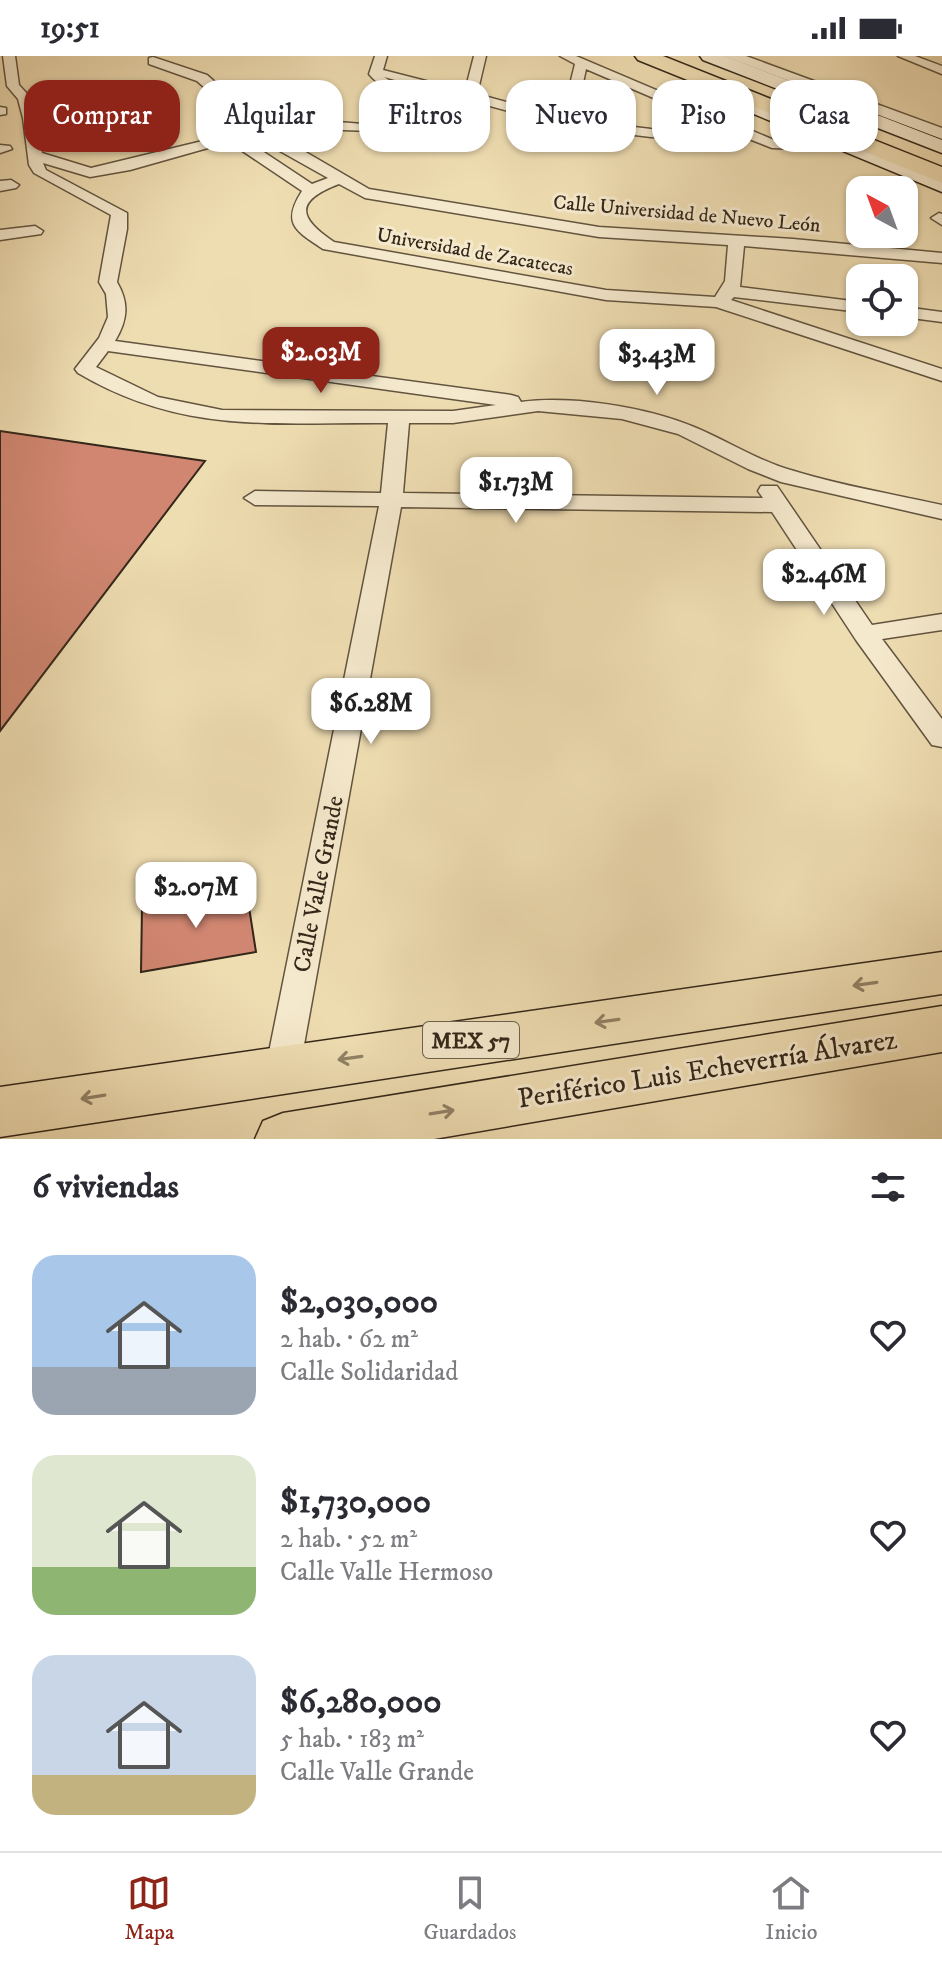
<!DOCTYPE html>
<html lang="es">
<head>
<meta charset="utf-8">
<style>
  body { margin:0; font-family:"IM FELL DW Pica",serif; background:#f2f2f3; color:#2b2b33; height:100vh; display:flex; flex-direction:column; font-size:30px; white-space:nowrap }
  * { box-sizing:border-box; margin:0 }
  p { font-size:26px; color:#7c7c81 }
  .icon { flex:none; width:44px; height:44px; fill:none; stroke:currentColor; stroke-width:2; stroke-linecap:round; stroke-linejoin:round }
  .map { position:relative; height:1083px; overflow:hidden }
  .sheet { display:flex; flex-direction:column; background:#fff; flex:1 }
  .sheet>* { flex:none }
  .guide { position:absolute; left:24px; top:24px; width:894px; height:72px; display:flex; gap:16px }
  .needle { width:52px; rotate:319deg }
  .fabs { position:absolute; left:846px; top:120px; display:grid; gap:16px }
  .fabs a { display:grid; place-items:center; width:72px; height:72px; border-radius:16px; background:#fff; box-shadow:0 2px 6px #0004; font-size:40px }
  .price { position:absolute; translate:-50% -68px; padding:0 18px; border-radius:16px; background:#fff; color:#222; font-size:26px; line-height:52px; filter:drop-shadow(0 2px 4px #0008) }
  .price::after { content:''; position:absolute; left:50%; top:48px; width:24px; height:18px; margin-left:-12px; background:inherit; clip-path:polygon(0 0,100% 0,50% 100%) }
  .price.active { background:#8f2418; color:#fff }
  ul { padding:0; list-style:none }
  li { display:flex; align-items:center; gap:24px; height:200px; padding:0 32px }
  li span { display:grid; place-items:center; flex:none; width:224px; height:160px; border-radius:24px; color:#555 }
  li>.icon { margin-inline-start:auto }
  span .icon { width:96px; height:96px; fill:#fffc; stroke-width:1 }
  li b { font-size:34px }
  h2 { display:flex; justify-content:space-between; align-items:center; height:96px; padding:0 32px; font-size:34px }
  .tag { padding:0 28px; border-radius:24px; background:#fff; box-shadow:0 2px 6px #0004; font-size:28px; line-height:72px }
  .tag.active { background:#8f2418; color:#fff }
  .status { display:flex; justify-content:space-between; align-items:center; height:56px; padding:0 40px; background:#fff; direction:ltr }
  .status svg { height:22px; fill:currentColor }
  .tabs { display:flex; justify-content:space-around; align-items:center; height:112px; border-top:2px solid #e1e1e2; background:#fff; font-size:22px; color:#7c7c81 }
  .tabs a { display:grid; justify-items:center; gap:4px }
  .tabs .active { color:#8f2418 }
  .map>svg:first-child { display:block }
  .building { fill:#d08671; stroke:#332719; stroke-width:2 }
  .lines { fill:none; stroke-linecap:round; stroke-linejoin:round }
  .minor-casing { stroke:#62543f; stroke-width:3 }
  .tertiary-casing { stroke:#62543f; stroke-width:3 }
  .secondary-casing { stroke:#332719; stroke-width:3 }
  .primary-casing { stroke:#332719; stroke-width:3 }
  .trunk-casing { stroke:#332719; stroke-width:3 }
  .minor { fill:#f5e9cd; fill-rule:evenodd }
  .tertiary { fill:#f5e9cd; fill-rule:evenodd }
  .secondary { fill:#f5e9cd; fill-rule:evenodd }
  .primary { fill:#efddb2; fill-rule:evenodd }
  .trunk { fill:#efddb2; fill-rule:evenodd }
  .oneway { stroke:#918266 }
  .labels { text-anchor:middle; stroke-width:6; stroke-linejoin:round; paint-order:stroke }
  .far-street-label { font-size:20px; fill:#332719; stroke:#f5e9cd }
  .shield { fill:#f5e9cd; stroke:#6d614f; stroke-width:2 }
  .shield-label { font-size:22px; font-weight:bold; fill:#332719 }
  .street-label { font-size:24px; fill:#332719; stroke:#f5e9cd }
  .near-street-label { font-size:28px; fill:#332719; stroke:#f5e9cd }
</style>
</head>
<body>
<div class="status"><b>19:51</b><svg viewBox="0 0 49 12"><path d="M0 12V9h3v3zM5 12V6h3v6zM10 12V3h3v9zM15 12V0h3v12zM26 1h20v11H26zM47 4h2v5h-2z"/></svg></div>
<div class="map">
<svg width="942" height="1083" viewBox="0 0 942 1083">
  <rect width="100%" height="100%" fill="#efddb2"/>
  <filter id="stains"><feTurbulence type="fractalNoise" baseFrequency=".0025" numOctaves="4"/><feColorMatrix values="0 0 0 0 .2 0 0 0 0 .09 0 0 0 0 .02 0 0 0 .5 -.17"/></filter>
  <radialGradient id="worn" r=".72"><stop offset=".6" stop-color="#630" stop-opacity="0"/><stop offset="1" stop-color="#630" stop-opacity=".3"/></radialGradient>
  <!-- building -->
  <g class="building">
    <polygon points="0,375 205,405 0,675"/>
    <polygon points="246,832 256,896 141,916 142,851"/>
  </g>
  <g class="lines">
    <!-- minor casing -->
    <g class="minor-casing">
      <g id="minor">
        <path d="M 3,0 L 15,0 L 19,29 L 31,42 L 37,62 L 42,97 L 91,112 L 252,73 L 197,25 L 149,8 L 149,2 L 153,1 L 207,19 L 265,70 C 282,67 299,65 316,65 C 339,64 401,76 417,61 C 409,40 382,35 369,18 L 375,0 L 387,0 L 383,14 L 465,35 L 474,0 L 486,0 L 477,38 L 562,61 L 575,8 L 560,0 L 576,0 L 774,84 L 803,85 L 834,80 L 834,86 L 803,93 L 772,92 L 749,83 L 651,81 L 567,71 L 384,21 L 421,44 L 431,61 L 423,71 L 397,76 L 316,73 L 273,77 L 369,133 L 599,171 L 793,183 L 942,197 L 942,207 L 744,190 L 740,231 L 860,246 L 860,256 L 734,241 L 731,244 L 942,313 L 942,325 L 716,251 L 606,244 L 323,193 C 296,175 281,168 302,135 L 229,86 L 130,114 L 90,121 L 43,107 L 46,114 L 127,157 L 127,173 L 117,226 C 129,247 128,263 115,285 L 511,339 L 518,341 L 521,346 C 570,339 647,351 694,371 C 728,385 758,405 794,415 C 842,430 893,438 942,449 L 942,463 L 781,426 L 748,413 L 678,378 L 622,363 L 538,355 L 453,367 L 409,367 L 403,437 L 763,442 L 758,435 L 761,430 L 777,430 L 872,569 L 942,558 L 942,574 L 882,583 L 942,663 L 942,691 L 932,689 L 856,584 L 772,456 L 401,451 L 300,1011 L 295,1022 L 283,1026 L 271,1022 L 266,1011 L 379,450 L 255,449 L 244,442 L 255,435 L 381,437 L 388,367 C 272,366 183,379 78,317 L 75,313 L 99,282 L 108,261 L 106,238 L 99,226 L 111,159 L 34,117 L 29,109 L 23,62 L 18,43 L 7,30 ZM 586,13 L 728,74 L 651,73 L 575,64 ZM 259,80 L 271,90 L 328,122 L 312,128 L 244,83 ZM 339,128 L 365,142 L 599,181 L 728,189 L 725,225 L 715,241 L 606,234 L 334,186 C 298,162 294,145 339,128 ZM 108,295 L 496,349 L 453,355 L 222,354 L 158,341 L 96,311 Z"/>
        <polygon points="898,0 915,0 942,10 942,18"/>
        <polygon points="0,51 6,52 6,58 0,59"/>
        <polygon points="0,89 10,90 12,93 0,97"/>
        <polygon points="11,124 19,129 16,132 0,135 0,125"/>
        <polygon points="939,157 942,158 942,169 931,162"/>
        <polygon points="35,170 43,175 41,178 0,184 0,174"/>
        <polygon points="904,251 942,256 942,266 904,261"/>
      </g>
    </g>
    <!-- tertiary casing -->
    <g class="tertiary-casing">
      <polygon id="tertiary" points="724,0 746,0 942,72 942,83"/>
    </g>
    <!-- secondary casing -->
    <g class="secondary-casing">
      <g id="secondary">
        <polygon points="700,0 725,0 942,84 942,97 703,4"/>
        <polygon points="723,25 763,48 942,122 942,136 749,56 717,35 714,31"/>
      </g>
    </g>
    <!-- primary casing -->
    <g class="primary-casing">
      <g id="primary">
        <polygon points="942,896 942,938 0,1081 0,1031"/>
        <polygon points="942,950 942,996 434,1083 255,1083 263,1065 283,1057"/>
      </g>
    </g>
    <!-- trunk casing -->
    <g class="trunk-casing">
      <polygon id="trunk" points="635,0 663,0 942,111 942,127 638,4"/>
    </g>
    <!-- minor -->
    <use href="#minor" class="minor"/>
    <!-- tertiary -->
    <use href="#tertiary" class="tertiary"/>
    <!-- secondary -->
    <use href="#secondary" class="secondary"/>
    <!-- primary -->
    <use href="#primary" class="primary"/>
    <!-- trunk -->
    <use href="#trunk" class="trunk"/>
  </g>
  <!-- one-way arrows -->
  <defs><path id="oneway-shaft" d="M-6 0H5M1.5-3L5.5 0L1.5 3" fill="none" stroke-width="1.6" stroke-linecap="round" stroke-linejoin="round" transform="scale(2)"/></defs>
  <g class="oneway">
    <use href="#oneway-shaft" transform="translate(865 928) rotate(172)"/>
    <use href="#oneway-shaft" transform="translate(607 965) rotate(172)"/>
    <use href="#oneway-shaft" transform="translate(350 1002) rotate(172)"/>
    <use href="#oneway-shaft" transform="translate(93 1041) rotate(171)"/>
    <use href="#oneway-shaft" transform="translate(442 1056) rotate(-9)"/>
  </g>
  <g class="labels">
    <!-- far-street labels -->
    <g class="far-street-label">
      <text transform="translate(687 157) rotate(5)" y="7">Calle Universidad de Nuevo León</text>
      <text transform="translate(475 195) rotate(10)" y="7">Universidad de Zacatecas</text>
    </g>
    <!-- shield labels -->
    <rect class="shield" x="423" y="966" width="96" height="36" rx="6"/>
    <g class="shield-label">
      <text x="471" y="992">MEX 57</text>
    </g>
    <!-- street labels -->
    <g class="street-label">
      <text transform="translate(318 828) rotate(-79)" y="8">Calle Valle Grande</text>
    </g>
    <!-- near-street labels -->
    <g class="near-street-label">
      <text transform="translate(707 1012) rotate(-9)" y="10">Periférico Luis Echeverría Álvarez</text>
    </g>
  </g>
  <rect width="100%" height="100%" filter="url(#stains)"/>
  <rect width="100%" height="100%" fill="url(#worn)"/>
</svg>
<div class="fabs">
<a><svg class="needle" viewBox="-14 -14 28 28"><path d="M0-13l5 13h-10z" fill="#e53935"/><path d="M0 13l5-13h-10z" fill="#7c7c81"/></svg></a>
<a><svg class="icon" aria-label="locate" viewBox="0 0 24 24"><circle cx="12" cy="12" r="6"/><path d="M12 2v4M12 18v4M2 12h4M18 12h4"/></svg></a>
</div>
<b class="price active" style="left:321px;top:339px">$2.03M</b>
<b class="price" style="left:657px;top:341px">$3.43M</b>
<b class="price" style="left:516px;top:469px">$1.73M</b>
<b class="price" style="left:824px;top:561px">$2.46M</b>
<b class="price" style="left:371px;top:690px">$6.28M</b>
<b class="price" style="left:196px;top:874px">$2.07M</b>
<div class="guide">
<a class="tag active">Comprar</a>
<a class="tag">Alquilar</a>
<a class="tag">Filtros</a>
<a class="tag">Nuevo</a>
<a class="tag">Piso</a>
<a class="tag">Casa</a>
</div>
</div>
<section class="sheet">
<h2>6 viviendas<svg class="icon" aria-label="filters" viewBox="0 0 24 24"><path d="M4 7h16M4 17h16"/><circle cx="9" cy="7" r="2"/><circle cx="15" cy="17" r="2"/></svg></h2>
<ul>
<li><span style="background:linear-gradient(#a9c7e8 70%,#9aa5b1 0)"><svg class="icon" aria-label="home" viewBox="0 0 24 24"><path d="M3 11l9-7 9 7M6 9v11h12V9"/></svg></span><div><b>$2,030,000</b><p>2 hab. · 62 m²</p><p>Calle Solidaridad</p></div><svg class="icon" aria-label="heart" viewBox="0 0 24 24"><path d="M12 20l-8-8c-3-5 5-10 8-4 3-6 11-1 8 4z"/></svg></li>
<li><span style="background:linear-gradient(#dfe7d0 70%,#8fb573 0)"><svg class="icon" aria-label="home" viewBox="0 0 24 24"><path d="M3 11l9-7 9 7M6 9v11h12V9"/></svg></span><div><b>$1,730,000</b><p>2 hab. · 52 m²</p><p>Calle Valle Hermoso</p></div><svg class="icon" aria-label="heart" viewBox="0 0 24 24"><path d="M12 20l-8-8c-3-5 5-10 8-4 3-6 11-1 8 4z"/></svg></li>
<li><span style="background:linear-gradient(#c9d6e8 75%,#c2b280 0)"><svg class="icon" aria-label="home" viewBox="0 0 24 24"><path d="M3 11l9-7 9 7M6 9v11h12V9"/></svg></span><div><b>$6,280,000</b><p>5 hab. · 183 m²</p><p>Calle Valle Grande</p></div><svg class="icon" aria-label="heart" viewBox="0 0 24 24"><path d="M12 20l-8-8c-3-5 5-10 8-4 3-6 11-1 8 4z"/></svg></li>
</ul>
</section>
<nav class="tabs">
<a class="active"><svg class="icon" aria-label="map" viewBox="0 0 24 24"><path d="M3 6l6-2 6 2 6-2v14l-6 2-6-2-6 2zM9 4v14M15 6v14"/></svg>Mapa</a>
<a><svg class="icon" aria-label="saved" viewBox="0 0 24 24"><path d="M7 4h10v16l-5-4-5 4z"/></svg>Guardados</a>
<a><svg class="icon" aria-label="home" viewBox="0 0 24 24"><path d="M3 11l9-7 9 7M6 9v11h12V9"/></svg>Inicio</a>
</nav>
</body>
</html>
